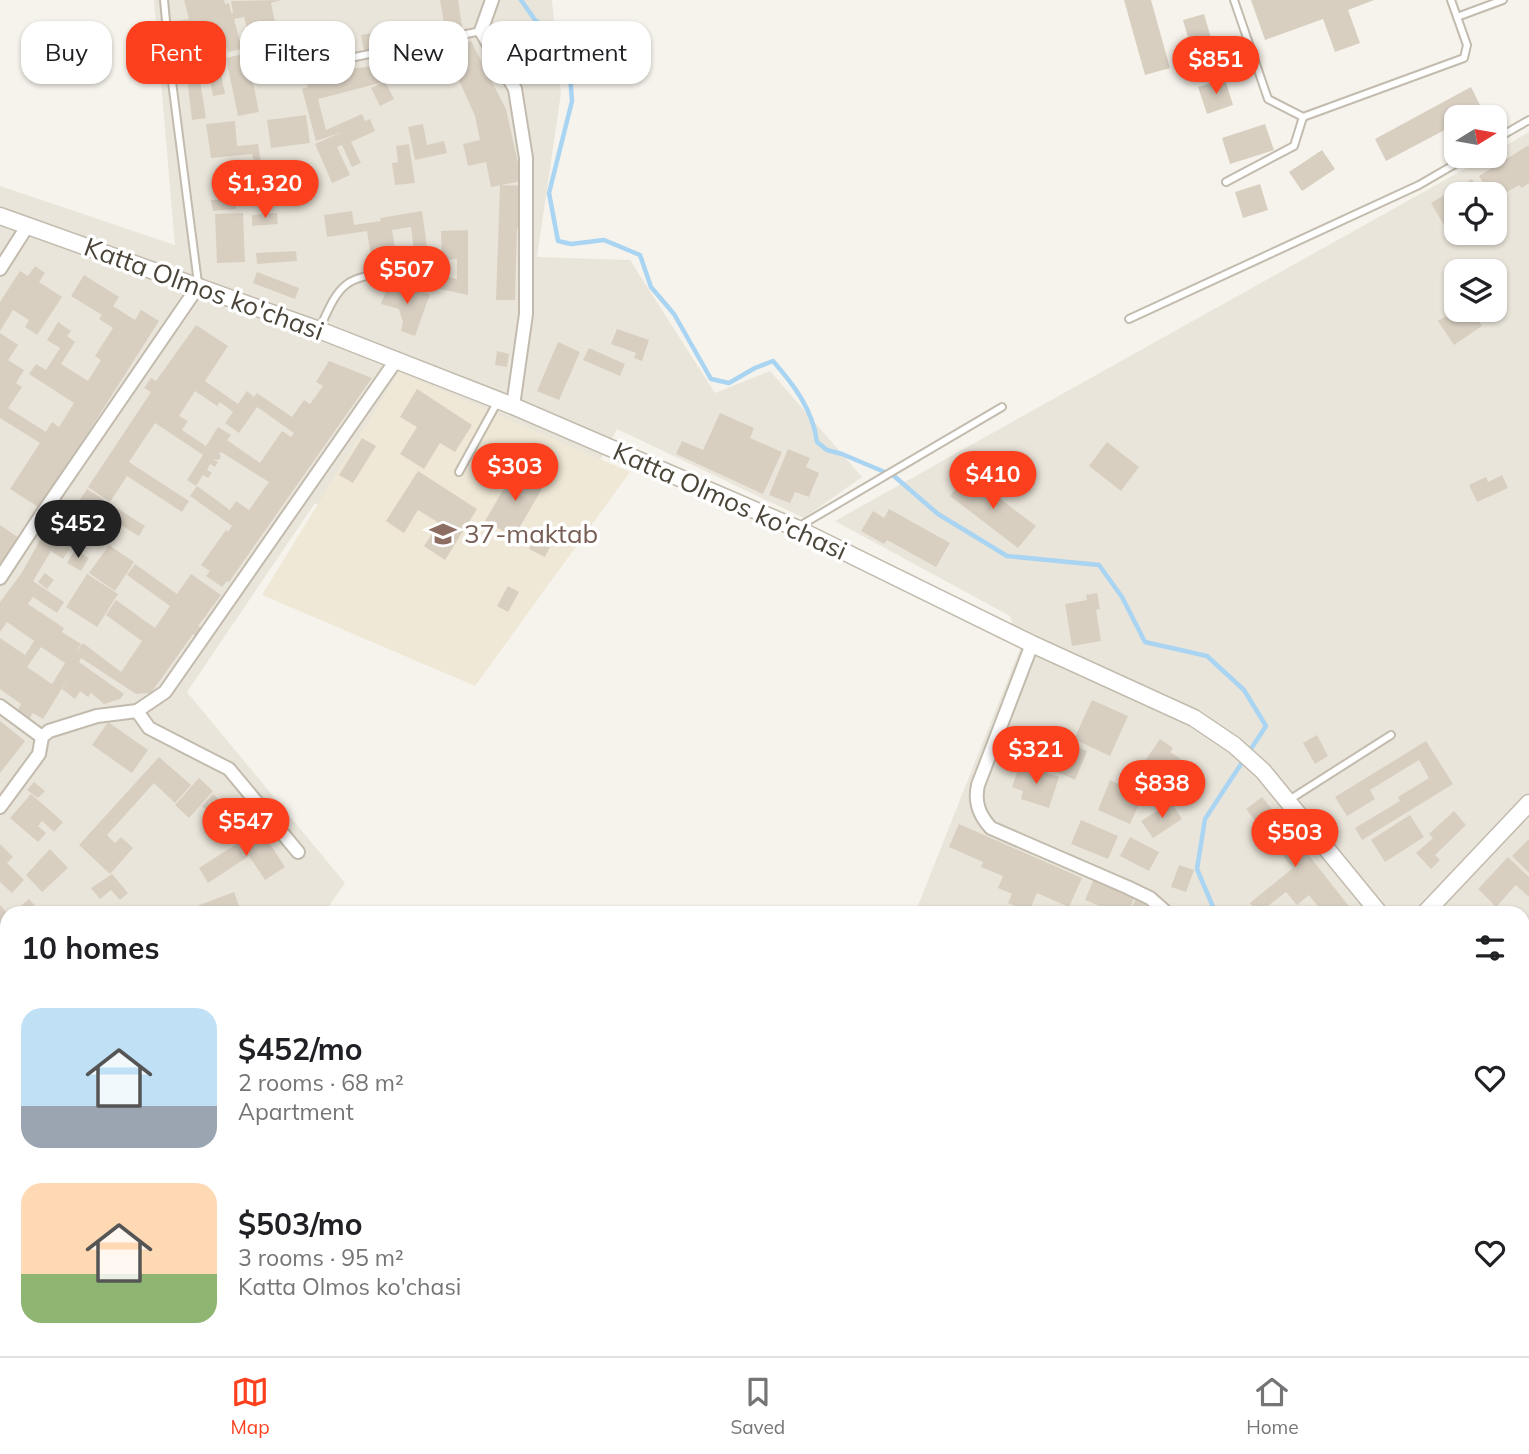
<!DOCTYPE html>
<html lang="en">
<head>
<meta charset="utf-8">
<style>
  body { margin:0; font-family:Mulish,sans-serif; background:#f6f6f6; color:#202124; height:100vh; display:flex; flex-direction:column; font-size:26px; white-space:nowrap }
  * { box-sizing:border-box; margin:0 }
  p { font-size:23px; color:#757577 }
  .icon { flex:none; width:38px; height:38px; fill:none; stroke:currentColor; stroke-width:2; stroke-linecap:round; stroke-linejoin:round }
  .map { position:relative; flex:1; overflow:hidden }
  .side { position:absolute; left:0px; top:906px; width:1530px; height:450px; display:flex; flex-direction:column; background:#fff; border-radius:21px 21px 0 0; box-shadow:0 2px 5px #0004 }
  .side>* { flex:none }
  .banner { position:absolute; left:21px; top:21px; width:700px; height:63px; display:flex; gap:14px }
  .needle { width:46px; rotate:79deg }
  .tools { position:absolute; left:1444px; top:105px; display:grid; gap:14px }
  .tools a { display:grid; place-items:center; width:63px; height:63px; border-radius:14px; background:#fff; box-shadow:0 2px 5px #0004; font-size:35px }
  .price { position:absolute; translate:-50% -60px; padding:0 16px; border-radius:24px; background:#fc3f1d; color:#fff; font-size:23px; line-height:46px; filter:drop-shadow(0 2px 4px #0008) }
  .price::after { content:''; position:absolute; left:50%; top:42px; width:21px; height:16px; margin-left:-10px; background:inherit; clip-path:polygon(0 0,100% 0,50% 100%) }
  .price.active { background:#222; color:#fff }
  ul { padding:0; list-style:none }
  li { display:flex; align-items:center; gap:21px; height:175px; padding:0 21px }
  li span { display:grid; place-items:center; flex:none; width:196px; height:140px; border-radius:21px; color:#555 }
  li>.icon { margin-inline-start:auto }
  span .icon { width:84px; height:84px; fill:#fffc; stroke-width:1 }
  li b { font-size:30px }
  h2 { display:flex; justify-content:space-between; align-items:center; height:84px; padding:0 21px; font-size:30px }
  .chip { padding:0 24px; border-radius:21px; background:#fff; box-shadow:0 2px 5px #0004; font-size:24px; line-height:63px }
  .chip.active { background:#fc3f1d; color:#fff }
  .tabs { display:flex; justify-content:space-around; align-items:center; height:98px; border-top:2px solid #e0e0e0; background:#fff; font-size:19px; color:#757577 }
  .tabs a { display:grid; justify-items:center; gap:4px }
  .tabs .active { color:#fc3f1d }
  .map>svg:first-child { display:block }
  .residential { fill:#eae5da; fill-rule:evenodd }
  .education { fill:#efe8d6 }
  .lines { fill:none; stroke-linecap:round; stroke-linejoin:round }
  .stream { stroke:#a9d4f2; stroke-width:4.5 }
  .building { fill:#d8cfc1; fill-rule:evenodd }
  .service-casing { stroke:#c2bbae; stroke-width:10 }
  .minor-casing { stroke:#c2bbae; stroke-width:16 }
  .tertiary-casing { stroke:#c2bbae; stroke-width:19 }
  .path { stroke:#c4b79f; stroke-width:2.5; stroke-dasharray:3.5 3.5; stroke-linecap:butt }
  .service { stroke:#fff; stroke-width:6 }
  .minor { stroke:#fff; stroke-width:12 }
  .tertiary { stroke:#fff; stroke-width:16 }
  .labels { text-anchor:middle; stroke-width:7; stroke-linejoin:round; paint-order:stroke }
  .street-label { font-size:26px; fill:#4b4439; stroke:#fff }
  .education-label { font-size:26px; fill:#785e54; stroke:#fff; text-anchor:start }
</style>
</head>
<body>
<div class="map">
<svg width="1529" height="1356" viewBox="0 0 1529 1356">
  <rect width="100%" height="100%" fill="#f6f3ec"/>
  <!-- residential -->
  <g class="residential">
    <polygon points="154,0 552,0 561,93 537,257 630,260 715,393 770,371 862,477 804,518 617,429 512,623 315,503 187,692 345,883 324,913 7,914 7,1122 0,1126 0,186 175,245"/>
    <path d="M 1529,132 L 1529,1356 L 1256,1356 L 1255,1349 L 1522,1349 L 1522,914 L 915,913 L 1020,649 L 1010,616 L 835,521 L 1488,156 L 1494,156 L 1495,152 ZM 1456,194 L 1494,194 L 1494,233 L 1456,233 ZM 1456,271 L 1494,271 L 1494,310 L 1456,310 Z"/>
  </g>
  <!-- education -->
  <polygon class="education" points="399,372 630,472 475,686 262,595"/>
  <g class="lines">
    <!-- stream -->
    <g class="stream">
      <path d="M 521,0 L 535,20 L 559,38 L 569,62 L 572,101 L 549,193 L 558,241 L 571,244 L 604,240 L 640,255 L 651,287 L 674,314 L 711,379 L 729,383 L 755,368 L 773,361 C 794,385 813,410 817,442 L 827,450 L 842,454 L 894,476 L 938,514 L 1007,556 L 1099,565 L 1122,597 L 1145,642 L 1207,656 L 1244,690 L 1266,726 L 1205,819 L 1197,869 L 1216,914"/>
      <polyline points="1416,1349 1418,1356"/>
    </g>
  </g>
  <!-- building -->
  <g class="building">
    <path d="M 184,0 L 224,0 L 225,4 L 229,3 L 231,13 L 233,13 L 231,1 L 281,0 L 271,3 L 277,32 L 250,39 L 244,17 L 234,19 L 242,49 L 228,52 L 226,47 L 184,58 L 183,47 L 185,46 L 177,21 L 189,19 ZM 211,25 L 215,42 L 198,46 L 194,28 Z"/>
    <polygon points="440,0 458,0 463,33 423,39 421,26 444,23"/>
    <polygon points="1124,0 1151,0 1170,68 1145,75"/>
    <polygon points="1251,0 1374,0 1348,10 1360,43 1335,52 1323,19 1265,40"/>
    <polygon points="1204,14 1216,55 1195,61 1183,20"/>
    <polygon points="415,24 418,40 364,51 361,35"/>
    <polygon points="272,38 277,61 259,65 255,41"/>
    <polygon points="471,41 506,109 522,181 491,187 486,162 468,166 463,144 480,140 475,116 453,67 415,76 414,69 402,72 403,77 318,99 326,130 362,114 365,121 370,119 375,131 351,142 361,163 352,167 342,145 337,147 350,175 332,183 315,144 342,132 316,141 302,89 308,87 304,73 344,65 347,79 349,79 347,69 366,67"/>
    <polygon points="332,48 336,63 295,72 291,57"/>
    <polygon points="247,53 259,112 238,116 226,58"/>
    <polygon points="222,62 225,71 200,80 206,118 192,120 187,77"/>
    <polygon points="221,74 225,94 213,96 209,77"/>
    <polygon points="1225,79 1233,105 1207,114 1198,87"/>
    <polygon points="385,81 394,99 380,106 371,88"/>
    <polygon points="1471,87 1484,113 1476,117 1456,117 1456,124 1386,161 1375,139"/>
    <polygon points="306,115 310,143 271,148 267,120"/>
    <polygon points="235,121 237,146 258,144 262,169 259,169 258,164 255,165 252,154 211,158 206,124"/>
    <polygon points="423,124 427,145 444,141 447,153 415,160 408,127"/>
    <polygon points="1265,124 1274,150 1230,164 1222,138"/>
    <polygon points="409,144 415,183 395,185 392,163 398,162 396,146"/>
    <polygon points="1529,145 1529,183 1522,188 1519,185 1502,195 1504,199 1496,204 1494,194 1490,194 1479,176"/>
    <polygon points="1322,150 1335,169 1302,191 1289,172"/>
    <polygon points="257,167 260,199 235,202 236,209 213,211 211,200 233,198 230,170"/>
    <polygon points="1472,179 1481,194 1456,194 1456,227 1448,232 1431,203"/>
    <polygon points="1260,184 1268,210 1243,218 1235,192"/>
    <polygon points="500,185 523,186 521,229 517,229 515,300 496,300"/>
    <path d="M 352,211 L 354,225 L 381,221 L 380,218 L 422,211 L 429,261 L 373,269 L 367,231 L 327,237 L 324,215 ZM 411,227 L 414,251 L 396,254 L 392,230 Z"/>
    <polygon points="243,213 245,262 217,263 215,214"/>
    <polygon points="277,213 278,224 252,226 252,215"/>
    <polygon points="468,230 468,295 426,286 429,272 457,279 457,259 442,260 441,231"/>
    <polygon points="296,251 297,261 257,264 256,253"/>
    <polygon points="35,266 45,273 39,282 62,297 37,335 25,327 29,320 13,310 0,331 0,302 20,271 28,276"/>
    <polygon points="257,272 299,288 295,299 253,283"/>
    <polygon points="84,275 119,297 113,306 135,320 141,310 159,321 40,508 10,489 40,443 0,418 0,333 18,345 8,360 24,370 16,383 22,387 8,408 46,432 52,422 59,427 74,403 29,374 36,364 46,370 60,348 47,340 58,322 71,331 67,336 75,342 61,364 88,381 101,360 95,356 113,328 99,319 102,315 71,296"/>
    <polygon points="389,283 430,294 415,336 401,331 403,322 399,309 381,304"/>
    <polygon points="1456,310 1471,310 1482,326 1454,345 1438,321"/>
    <path d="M 196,325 L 228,346 L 205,381 L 238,404 L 247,391 L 254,397 L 257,393 L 292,417 L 304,400 L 310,404 L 323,386 L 316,382 L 329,361 L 372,378 L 229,582 L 227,581 L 222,587 L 206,576 L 210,571 L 201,565 L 226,530 L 228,532 L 232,526 L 190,496 L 197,486 L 230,510 L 236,501 L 249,510 L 269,482 L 221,452 L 219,454 L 221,456 L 219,460 L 213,459 L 218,462 L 215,467 L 210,464 L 207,470 L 212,473 L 208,478 L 203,475 L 196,486 L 187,480 L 203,455 L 155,423 L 129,462 L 189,501 L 182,512 L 127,476 L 110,502 L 88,487 L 151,392 L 144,388 L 151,378 L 156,381 ZM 195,391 L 217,406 L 220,402 L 233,412 L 225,423 L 239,433 L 257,407 L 294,433 L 291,437 L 282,431 L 260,463 L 227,440 L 231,435 L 218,427 L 206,446 L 182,430 L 188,421 L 179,416 Z"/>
    <polygon points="617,329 649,340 642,361 634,358 636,353 611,344"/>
    <polygon points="558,342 580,352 559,400 537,391"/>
    <polygon points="589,348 625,364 620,376 583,360"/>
    <polygon points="497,351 509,354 507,367 495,365"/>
    <polygon points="417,389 472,425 455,452 440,443 424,469 400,454 417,427 400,417"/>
    <polygon points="720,413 754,428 750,438 782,452 763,494 676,454 682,441 703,450"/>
    <polygon points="362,438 376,446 353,483 339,475"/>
    <polygon points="1107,442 1139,467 1121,491 1089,466"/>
    <polygon points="788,449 810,458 806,467 819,473 809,497 795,492 790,503 769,495"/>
    <polygon points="516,468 544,485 514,537 485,521"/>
    <polygon points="418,471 477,509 445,560 424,546 439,523 418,510 404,533 386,521"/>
    <polygon points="967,474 1036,526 1018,548 950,496"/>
    <polygon points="1502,475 1508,488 1477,502 1469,485 1486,477 1488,482"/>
    <path d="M 87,489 L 145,526 L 139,536 L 119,524 L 118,526 L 111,521 L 109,523 L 90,511 L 79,529 L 92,537 L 85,548 L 74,541 L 63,559 L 51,551 L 33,581 L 64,602 L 57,613 L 33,597 L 28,604 L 64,628 L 62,632 L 81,644 L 75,653 L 83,643 L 121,672 L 142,641 L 106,615 L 116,600 L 155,628 L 170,606 L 127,575 L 135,564 L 177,594 L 191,574 L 221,595 L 198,626 L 201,628 L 195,636 L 193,634 L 151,693 L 136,694 L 81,658 L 79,662 L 124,694 L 120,699 L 104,704 L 91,693 L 88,697 L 80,691 L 75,699 L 62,689 L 74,669 L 43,719 L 33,713 L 29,719 L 17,711 L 21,704 L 0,689 L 0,638 L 25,655 L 34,641 L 7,622 L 0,632 L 0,602 L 21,574 L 44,533 L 54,539 L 65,520 L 59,516 L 68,501 L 76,506 ZM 41,647 L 65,663 L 52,684 L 27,667 Z"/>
    <polygon points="889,509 950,543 936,567 887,540 884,544 861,531 873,511 884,518"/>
    <polygon points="102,520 120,531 113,542 95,530"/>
    <polygon points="0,525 19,538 0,566"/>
    <polygon points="534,539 550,547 545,557 529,549"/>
    <polygon points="109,545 134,562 115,591 89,573"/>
    <polygon points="75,550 89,558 81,571 67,563"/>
    <polygon points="45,573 54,580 47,589 38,582"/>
    <polygon points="87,574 118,594 97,627 66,607"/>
    <polygon points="508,586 519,592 508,612 497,606"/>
    <polygon points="1097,593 1100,609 1096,610 1101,641 1072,646 1065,604 1087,600 1086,595"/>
    <polygon points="1092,700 1128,716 1110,756 1074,739"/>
    <polygon points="0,721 25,741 0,773"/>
    <polygon points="108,722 148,750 132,773 92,745"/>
    <polygon points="1317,735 1328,756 1315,764 1303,743"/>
    <polygon points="1035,738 1057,746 1049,769 1027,761"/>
    <polygon points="1160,739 1173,748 1170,752 1181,759 1160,790 1136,774"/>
    <polygon points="1426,741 1453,784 1362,840 1355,828 1400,801 1398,797 1429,778 1419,760 1370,790 1375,799 1347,816 1335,797"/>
    <polygon points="1068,743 1087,751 1075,780 1056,771"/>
    <polygon points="159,757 191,785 175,803 154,783 107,835 115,843 121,837 133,848 110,874 79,845"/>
    <polygon points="1020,764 1059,777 1049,808 1021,799 1023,791 1012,787"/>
    <polygon points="199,778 213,791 189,818 175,805"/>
    <polygon points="1110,780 1135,791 1130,803 1138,806 1130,824 1098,810"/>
    <polygon points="34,782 45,791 38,798 27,790"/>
    <polygon points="31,794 63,822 54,832 42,821 38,826 46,833 38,842 10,818"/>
    <polygon points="213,794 242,820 231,833 202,806"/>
    <polygon points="1262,797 1289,830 1355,914 1324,914 1309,895 1297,905 1286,892 1258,914 1250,903 1293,868 1246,809"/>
    <polygon points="1171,802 1182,819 1153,838 1141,821"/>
    <polygon points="1454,811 1466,825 1435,855 1440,860 1431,869 1416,853 1433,838 1429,834"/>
    <polygon points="1410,815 1424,837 1385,862 1371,840"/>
    <polygon points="1081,820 1118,836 1108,859 1071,844"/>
    <polygon points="959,824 1082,878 1069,907 1037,893 1029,912 1008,903 1012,894 998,888 1003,876 981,867 983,862 949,847"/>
    <polygon points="260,829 285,867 265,880 249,856 208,883 199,868"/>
    <polygon points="1130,837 1159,852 1149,871 1120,856"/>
    <polygon points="1529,839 1529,873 1512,856"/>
    <polygon points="0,844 13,857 7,863 24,880 12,893 0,882"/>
    <polygon points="50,849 68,868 42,892 26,875"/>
    <polygon points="1508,857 1529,877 1529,897 1516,885 1496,907 1478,889"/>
    <polygon points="1179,865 1194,870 1186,892 1171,887"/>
    <polygon points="112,874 128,893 120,900 111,890 100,899 91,888"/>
    <polygon points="1094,879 1135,896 1128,914 1119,914 1085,900"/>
    <polygon points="234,892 242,914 200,914 197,906"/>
    <polygon points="1137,896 1154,914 1129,914"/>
    <polygon points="29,899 40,912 16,914 14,912"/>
    <polygon points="0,905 7,913 7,918 0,924"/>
    <polygon points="7,920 7,941 0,933 0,926"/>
    <polygon points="1522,963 1529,968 1529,1002 1522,996"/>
    <polygon points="0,1049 7,1058 7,1082 0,1073"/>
    <polygon points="1522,1169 1526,1169 1529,1184 1529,1189 1522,1190"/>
    <polygon points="1522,1194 1529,1217 1529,1240 1522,1242"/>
    <polygon points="1522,1299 1529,1318 1529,1356 1517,1356 1514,1349 1522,1349"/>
  </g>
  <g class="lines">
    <!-- service casing -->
    <g class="service-casing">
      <g id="service">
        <polyline points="164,0 171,74 198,283"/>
        <polyline points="1234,0 1268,99 1303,117 1464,58 1467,45 1451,0"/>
        <polyline points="1457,17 1503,0"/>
        <polyline points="350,58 481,31"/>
        <polyline points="1494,140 1529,120"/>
        <polyline points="1226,182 1294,146 1303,117"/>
        <polyline points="1129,319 1419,185 1469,156"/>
        <path d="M 320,328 C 340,282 345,277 395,272"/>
        <polyline points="459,472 498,401"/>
        <polyline points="798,527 1002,407"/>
        <polyline points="1289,800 1391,735"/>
        <polyline points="0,950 7,958"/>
      </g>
    </g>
    <!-- minor casing -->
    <g class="minor-casing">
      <g id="minor">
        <polyline points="492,0 481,31 515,89 526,158 526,314 513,406"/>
        <polyline points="0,269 28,225"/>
        <polyline points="0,578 42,514 199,285"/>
        <path d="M 1032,644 L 978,785 C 974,802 979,815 991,828 L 1127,887 L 1150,898 L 1168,914"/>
        <polyline points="0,706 42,737"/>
        <polyline points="137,711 149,728 229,769 298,852"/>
        <polyline points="0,807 39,754 42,737 49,731 97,716 137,711 165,692 397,359"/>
        <polyline points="1271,1349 1272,1356"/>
      </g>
    </g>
    <!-- tertiary casing -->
    <g class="tertiary-casing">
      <g id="tertiary">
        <polyline points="0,216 319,330 513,406 796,528 1032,644 1194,718 1234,745 1263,771 1380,914"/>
        <polyline points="1424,914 1529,803"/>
        <polyline points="1522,1048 1529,1054"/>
      </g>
    </g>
    <!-- path -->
    <g class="path">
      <polyline points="0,1115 7,1111"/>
      <polyline points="444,1356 448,1349"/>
    </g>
    <!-- service -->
    <use href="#service" class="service"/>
    <!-- minor -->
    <use href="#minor" class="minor"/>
    <!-- tertiary -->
    <use href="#tertiary" class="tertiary"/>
  </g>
  <!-- icons -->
  <defs>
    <g id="school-bare" transform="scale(2.1)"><path d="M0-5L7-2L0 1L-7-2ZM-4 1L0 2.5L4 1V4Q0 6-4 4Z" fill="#8d6e63" stroke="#fff" stroke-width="2.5" paint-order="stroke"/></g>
  </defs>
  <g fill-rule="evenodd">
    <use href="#school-bare" x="443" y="534"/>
  </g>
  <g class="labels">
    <!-- street labels -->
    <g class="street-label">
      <text transform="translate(204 289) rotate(20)" y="9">Katta Olmos ko'chasi</text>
      <text transform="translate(730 501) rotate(24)" y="9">Katta Olmos ko'chasi</text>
    </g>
    <!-- education labels -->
    <g class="education-label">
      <text x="464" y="543">37-maktab</text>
    </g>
  </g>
</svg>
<div class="tools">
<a><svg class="needle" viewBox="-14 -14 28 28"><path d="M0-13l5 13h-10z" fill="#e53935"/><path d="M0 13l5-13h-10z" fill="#757577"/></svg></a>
<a><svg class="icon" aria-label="locate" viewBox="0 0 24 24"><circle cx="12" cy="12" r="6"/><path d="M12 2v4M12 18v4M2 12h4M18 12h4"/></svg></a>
<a><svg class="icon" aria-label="layers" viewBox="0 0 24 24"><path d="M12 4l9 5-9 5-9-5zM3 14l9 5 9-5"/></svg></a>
</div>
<b class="price" style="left:1216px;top:96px">$851</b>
<b class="price" style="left:265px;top:220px">$1,320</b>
<b class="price" style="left:407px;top:306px">$507</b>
<b class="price" style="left:515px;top:503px">$303</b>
<b class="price" style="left:993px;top:511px">$410</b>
<b class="price active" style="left:78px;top:560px">$452</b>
<b class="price" style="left:1036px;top:786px">$321</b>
<b class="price" style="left:1162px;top:820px">$838</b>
<b class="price" style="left:246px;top:858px">$547</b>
<b class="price" style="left:1295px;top:869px">$503</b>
<div class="banner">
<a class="chip">Buy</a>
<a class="chip active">Rent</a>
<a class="chip">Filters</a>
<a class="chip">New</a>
<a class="chip">Apartment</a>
</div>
<section class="side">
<h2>10 homes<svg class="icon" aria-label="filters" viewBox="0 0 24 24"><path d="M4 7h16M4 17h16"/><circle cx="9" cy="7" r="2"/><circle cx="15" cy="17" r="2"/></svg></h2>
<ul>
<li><span style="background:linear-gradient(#bfe0f5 70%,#9aa5b1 0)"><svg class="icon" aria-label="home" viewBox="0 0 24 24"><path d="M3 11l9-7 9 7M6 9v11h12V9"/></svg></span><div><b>$452/mo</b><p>2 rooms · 68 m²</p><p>Apartment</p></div><svg class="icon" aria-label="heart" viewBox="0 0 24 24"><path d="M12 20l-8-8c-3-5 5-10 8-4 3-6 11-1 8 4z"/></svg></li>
<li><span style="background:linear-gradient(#ffd9b3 65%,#8fb573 0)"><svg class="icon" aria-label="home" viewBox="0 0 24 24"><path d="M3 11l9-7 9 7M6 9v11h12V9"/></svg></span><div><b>$503/mo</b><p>3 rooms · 95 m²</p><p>Katta Olmos ko'chasi</p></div><svg class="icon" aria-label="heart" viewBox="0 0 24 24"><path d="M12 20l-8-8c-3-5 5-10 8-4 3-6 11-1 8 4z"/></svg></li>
</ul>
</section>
</div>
<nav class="tabs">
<a class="active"><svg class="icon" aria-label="map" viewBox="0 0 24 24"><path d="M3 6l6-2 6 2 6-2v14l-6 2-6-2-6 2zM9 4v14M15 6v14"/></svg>Map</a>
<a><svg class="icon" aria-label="saved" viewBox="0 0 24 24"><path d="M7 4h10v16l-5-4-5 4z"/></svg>Saved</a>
<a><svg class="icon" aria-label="home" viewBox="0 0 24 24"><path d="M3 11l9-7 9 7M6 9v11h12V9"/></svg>Home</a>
</nav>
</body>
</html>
